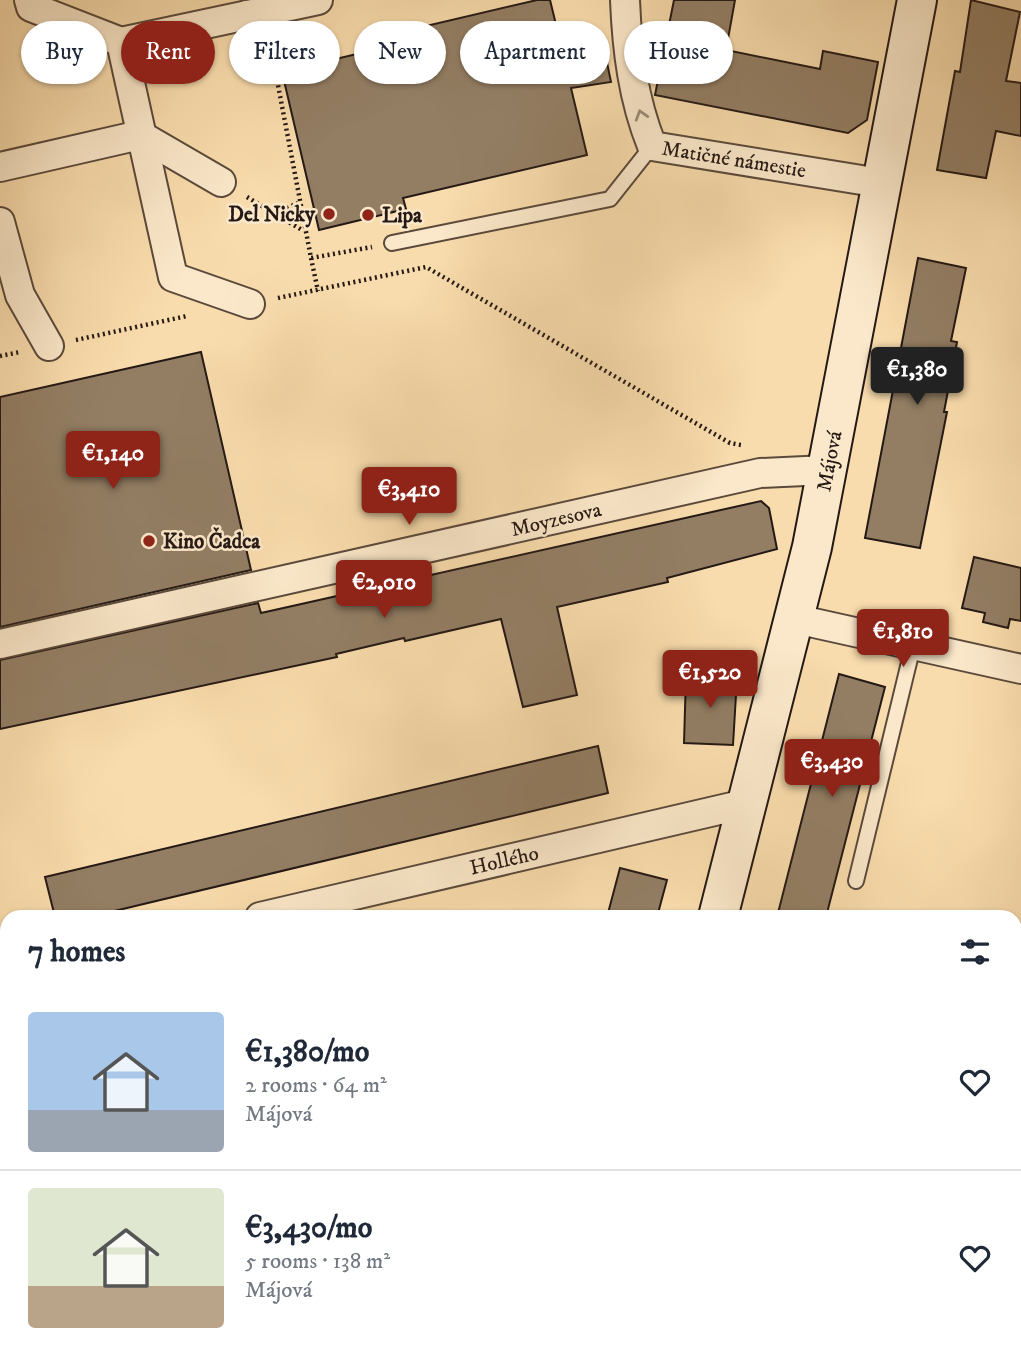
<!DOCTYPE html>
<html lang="en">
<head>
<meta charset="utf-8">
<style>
  body { margin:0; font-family:"IM FELL DW Pica",serif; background:#f6f6f7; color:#1f2937; height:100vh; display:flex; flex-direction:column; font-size:26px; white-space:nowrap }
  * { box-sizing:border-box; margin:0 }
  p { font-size:23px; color:#747a83 }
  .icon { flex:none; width:38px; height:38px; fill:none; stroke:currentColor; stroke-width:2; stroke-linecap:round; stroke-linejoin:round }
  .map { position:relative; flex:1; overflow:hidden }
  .details { position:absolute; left:0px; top:910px; width:1022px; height:448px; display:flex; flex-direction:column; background:#fff; border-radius:21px 21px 0 0; box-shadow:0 2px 5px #0004 }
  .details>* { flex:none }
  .hud { position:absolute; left:21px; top:21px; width:980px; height:63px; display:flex; gap:14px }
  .price { position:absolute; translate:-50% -60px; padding:0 16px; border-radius:7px; background:#8f2418; color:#fff; font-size:23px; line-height:46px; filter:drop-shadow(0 2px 4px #0008) }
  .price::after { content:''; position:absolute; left:50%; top:42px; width:21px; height:16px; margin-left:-10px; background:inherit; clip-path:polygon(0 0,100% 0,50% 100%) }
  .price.current { background:#222; color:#fff }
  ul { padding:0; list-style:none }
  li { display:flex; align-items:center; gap:21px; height:175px; padding:0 28px }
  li+li { border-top:2px solid #e0e1e3 }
  li span { display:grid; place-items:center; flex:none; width:196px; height:140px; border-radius:7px; color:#555 }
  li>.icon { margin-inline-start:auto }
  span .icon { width:84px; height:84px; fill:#fffc; stroke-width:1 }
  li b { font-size:30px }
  h2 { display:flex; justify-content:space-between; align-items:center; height:84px; padding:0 28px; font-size:30px }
  .pill { padding:0 24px; border-radius:32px; background:#fff; box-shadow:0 2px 5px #0004; font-size:24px; line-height:63px }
  .pill.current { background:#8f2418; color:#fff }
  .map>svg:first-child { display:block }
  .building { fill:#937e64; stroke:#251915; stroke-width:2 }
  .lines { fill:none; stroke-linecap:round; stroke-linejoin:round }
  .lane-casing { stroke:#5a4a3b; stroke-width:18 }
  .street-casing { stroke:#5a4a3b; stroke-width:32 }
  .secondary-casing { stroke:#251915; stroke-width:42 }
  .path { stroke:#251915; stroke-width:4.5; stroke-dasharray:2 3.5; stroke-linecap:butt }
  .lane { stroke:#fbe8ca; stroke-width:14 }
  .street { stroke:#fbe8ca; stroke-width:28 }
  .secondary { stroke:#fbe8ca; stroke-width:38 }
  .oneway { stroke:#9b8b79 }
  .poi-dot { fill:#8f2418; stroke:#fbe8ca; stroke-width:2.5 }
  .labels { text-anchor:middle; stroke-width:5; stroke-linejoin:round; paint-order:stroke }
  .street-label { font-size:21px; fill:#251915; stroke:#fbe8ca }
  .poi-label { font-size:21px; font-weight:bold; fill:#251915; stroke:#fbe8ca; text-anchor:start }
</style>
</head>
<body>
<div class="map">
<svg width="1021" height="1358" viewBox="0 0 1021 1358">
  <rect width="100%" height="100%" fill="#f9dcad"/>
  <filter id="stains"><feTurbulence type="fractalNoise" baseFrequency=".00286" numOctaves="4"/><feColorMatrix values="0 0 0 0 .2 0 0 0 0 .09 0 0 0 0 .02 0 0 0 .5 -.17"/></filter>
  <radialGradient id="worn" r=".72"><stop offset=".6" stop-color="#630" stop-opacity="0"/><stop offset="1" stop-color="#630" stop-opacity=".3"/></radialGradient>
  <!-- building -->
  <g class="building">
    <polygon points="537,0 550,0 562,49 603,43 611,82 571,88 587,155 403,198 406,209 319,230 282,72 394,45 392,34"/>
    <polygon points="674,0 735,0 726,50 820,69 823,51 878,62 867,120 848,133 655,95"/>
    <polygon points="971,0 1020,12 1006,81 1021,83 1021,136 996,131 986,178 937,170 955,71 960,72"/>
    <polygon points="918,258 966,268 951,341 957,342 944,412 947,412 920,548 865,538"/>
    <polygon points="201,352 251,570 0,627 0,397"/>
    <polygon points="761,501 769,508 777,549 667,578 668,582 557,607 577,695 523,707 501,619 405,641 404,638 336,654 337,657 0,729 0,660 258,603 261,613"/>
    <polygon points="974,557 1021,568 1021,621 1010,619 1008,628 983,622 985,613 962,608"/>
    <polygon points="839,674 885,687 826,917 777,917"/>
    <polygon points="686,676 737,678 733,745 684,743"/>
    <polygon points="598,746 608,793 106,913 86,917 55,917 45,877"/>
    <polygon points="620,868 667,880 657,917 607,917"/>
  </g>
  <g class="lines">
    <!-- lane casing -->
    <g class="lane-casing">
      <g id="lane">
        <polyline points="392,243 610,199 652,146"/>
        <polyline points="856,881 913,646"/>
      </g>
    </g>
    <!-- street casing -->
    <g class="street-casing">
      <g id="street">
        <polyline points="29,0 31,7 121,42 173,277 250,304"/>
        <path d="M 625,0 C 627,50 633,99 652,146 L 880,183"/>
        <polyline points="247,15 272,52"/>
        <polyline points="121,42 318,0"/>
        <polyline points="0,167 140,135 221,182"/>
        <polyline points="0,222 20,295 49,346"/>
        <polyline points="796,619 1021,669"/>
        <polyline points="0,644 760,473 827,470"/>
        <polyline points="260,917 749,803"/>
        <polyline points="0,977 7,976"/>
        <polyline points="0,1110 7,1114"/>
        <polyline points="1015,1171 1021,1160"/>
      </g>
    </g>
    <!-- secondary casing -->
    <g class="secondary-casing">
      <g id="secondary">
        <polyline points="718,917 812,547 917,0"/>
        <polyline points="599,1358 601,1351"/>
      </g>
    </g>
    <!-- path -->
    <g class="path">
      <polyline points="277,80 311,258 372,247"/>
      <polyline points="247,197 302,230"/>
      <polyline points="277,213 298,203"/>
      <polyline points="311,258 318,291"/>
      <polyline points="278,298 426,267 730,443 741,445"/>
      <polyline points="76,340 187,316"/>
      <polyline points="0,356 20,352"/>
      <polyline points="0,1255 7,1258"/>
      <polyline points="1015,1315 1021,1304"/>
      <polyline points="179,1351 192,1358"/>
      <polyline points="207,1351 214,1358"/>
      <polyline points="799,1358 810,1351"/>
      <polyline points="980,1358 987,1351"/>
    </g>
    <!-- lane -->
    <use href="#lane" class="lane"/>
    <!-- street -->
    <use href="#street" class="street"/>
    <!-- secondary -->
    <use href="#secondary" class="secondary"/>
  </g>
  <!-- one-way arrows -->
  <defs><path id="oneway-chevron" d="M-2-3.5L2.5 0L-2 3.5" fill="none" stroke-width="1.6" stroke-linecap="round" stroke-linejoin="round" transform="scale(1.75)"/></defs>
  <use class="oneway" href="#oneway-chevron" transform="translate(641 115) rotate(-107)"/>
  <!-- markers -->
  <g class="poi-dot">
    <circle cx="329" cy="214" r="7"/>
    <circle cx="368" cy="215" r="7"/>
    <circle cx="149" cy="541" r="7"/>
  </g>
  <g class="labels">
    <!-- street labels -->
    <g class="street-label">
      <text transform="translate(734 159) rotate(9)" y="7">Matičné námestie</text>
      <text transform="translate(829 461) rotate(-79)" y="7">Májová</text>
      <text transform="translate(556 519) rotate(-13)" y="7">Moyzesova</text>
      <text transform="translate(504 860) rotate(-13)" y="7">Hollého</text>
    </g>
    <!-- poi labels -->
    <g class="poi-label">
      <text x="315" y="221" text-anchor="end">Del Nicky</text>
      <text x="382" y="222">Lipa</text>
      <text x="163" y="548">Kino Čadca</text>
    </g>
  </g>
  <rect width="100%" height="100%" filter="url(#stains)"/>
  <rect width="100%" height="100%" fill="url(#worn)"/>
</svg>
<b class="price current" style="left:917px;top:407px">€1,380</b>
<b class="price" style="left:113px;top:491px">€1,140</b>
<b class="price" style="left:409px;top:527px">€3,410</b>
<b class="price" style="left:384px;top:620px">€2,010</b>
<b class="price" style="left:903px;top:669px">€1,810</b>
<b class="price" style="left:710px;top:710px">€1,520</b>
<b class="price" style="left:832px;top:799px">€3,430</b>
<div class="hud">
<a class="pill">Buy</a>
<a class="pill current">Rent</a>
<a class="pill">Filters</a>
<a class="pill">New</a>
<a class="pill">Apartment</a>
<a class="pill">House</a>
</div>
<section class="details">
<h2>7 homes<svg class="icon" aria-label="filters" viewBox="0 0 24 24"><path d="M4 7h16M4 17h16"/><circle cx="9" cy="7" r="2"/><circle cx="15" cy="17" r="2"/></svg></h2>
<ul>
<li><span style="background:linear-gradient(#a9c7e8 70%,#9aa5b1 0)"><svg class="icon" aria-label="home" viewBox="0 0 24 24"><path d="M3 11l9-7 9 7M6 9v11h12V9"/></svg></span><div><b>€1,380/mo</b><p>2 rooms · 64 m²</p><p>Májová</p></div><svg class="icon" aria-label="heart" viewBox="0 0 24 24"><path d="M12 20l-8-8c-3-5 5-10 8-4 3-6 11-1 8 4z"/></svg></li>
<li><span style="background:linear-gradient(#dfe7d0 70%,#b9a48a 0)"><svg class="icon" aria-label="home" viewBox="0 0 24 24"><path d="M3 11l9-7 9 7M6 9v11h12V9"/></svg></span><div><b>€3,430/mo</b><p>5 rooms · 138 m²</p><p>Májová</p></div><svg class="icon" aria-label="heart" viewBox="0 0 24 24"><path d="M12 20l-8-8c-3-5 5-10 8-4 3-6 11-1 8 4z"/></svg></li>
</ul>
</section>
</div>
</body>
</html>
